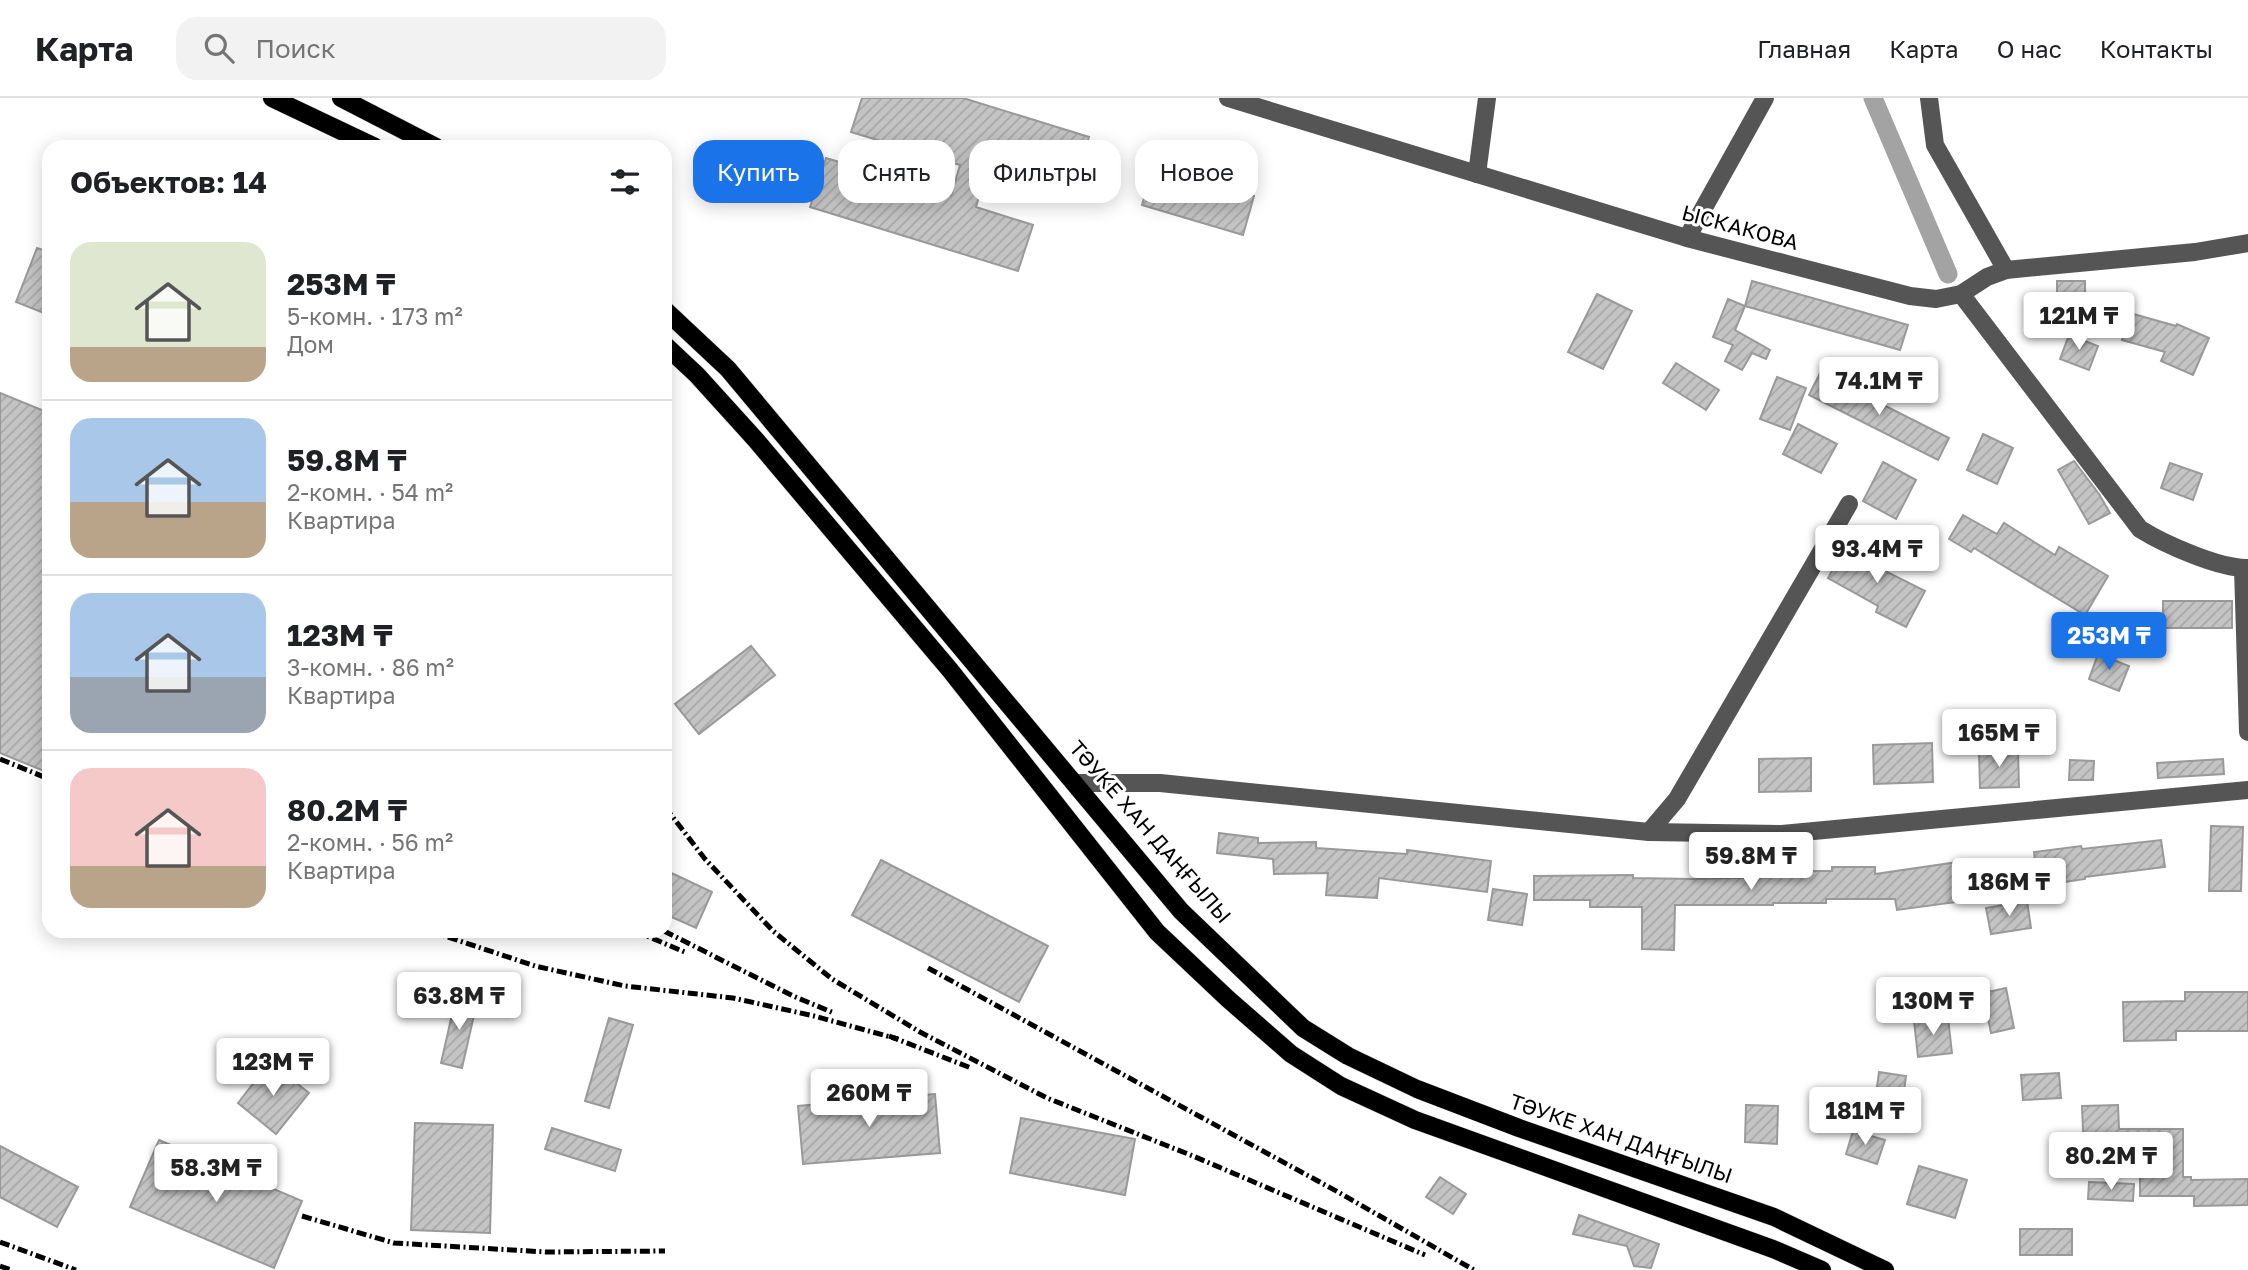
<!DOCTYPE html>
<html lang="ru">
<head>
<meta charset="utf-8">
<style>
  body { margin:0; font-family:"Golos Text",sans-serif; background:#f2f2f2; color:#202124; height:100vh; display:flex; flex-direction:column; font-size:26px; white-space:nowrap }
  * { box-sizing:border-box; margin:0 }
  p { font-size:23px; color:#757577 }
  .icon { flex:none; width:38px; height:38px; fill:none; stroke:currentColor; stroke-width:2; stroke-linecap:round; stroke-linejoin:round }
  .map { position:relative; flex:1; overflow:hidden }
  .sheet { position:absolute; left:42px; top:42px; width:630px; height:798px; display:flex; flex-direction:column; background:#fff; border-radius:21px; box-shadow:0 4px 18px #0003 }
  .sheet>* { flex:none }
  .guide { position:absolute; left:693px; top:42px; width:665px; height:63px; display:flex; gap:14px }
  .price { position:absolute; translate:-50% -60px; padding:0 16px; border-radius:7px; background:#fff; color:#222; font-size:23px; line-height:46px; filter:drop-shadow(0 2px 4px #0008) }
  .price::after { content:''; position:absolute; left:50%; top:42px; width:21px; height:16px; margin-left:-10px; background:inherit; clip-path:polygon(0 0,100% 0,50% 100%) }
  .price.current { background:#1a73e8; color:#fff }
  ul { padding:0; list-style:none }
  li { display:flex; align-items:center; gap:21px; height:175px; padding:0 28px }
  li+li { border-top:2px solid #e0e0e0 }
  li span { display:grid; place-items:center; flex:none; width:196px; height:140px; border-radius:21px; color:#555 }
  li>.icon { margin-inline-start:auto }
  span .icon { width:84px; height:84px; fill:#fffc; stroke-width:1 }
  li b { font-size:30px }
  h2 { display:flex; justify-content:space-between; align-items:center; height:84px; padding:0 28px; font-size:30px }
  .chip { padding:0 24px; border-radius:21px; background:#fff; box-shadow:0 4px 18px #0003; font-size:24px; line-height:63px }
  .chip.current { background:#1a73e8; color:#fff }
  header { display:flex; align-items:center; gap:42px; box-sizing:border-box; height:98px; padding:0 35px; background:#fff; border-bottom:2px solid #e0e0e0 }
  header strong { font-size:33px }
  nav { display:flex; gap:38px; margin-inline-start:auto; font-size:24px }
  .search { width:490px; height:63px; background:#f2f2f2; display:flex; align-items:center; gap:18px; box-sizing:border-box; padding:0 24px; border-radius:21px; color:#757577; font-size:26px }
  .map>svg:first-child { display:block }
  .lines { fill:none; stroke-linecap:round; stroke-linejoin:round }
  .canal { stroke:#a3a3a3; stroke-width:19 }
  .building { fill:url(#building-hatch); stroke:#999; stroke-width:2 }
  .major-casing { stroke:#dbdbdb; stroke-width:19 }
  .minor { stroke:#555; stroke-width:18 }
  .major { stroke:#000; stroke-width:18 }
  .rail { stroke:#000; stroke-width:5; stroke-dasharray:10 3.5 2 3.5; stroke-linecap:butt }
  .labels { text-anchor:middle; stroke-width:6; stroke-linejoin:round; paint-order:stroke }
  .street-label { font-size:21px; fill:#000; stroke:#fff }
</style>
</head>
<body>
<header>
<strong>Карта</strong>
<div class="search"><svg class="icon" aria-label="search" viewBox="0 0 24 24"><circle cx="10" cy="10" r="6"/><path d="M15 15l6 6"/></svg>Поиск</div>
<nav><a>Главная</a><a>Карта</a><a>О нас</a><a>Контакты</a></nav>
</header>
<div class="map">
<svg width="2248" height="1172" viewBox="0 0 2248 1172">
  <defs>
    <pattern id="building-hatch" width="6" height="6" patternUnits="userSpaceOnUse" patternTransform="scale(1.75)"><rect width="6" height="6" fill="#c4c4c4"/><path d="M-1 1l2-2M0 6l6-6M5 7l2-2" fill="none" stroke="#a7a7a7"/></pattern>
  </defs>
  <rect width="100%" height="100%" fill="#fff"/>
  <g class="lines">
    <!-- canal -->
    <polyline class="canal" points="1873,0 1948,176"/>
  </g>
  <!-- building -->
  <g class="building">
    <polygon points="862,0 963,0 1089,39 1071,97 987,71 976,109 1033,127 1018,173 810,109 826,60 951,98 960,67 851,34"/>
    <polygon points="1153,68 1254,98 1243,137 1142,107"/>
    <polygon points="37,150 49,154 49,217 16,204"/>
    <polygon points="1752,183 1908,227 1900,252 1745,208"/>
    <rect x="2057" y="183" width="28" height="27"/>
    <polygon points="1597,196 1632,213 1603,271 1568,254"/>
    <polygon points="1728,201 1745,208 1735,232 1770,252 1766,261 1752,255 1742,272 1725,263 1733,247 1713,239"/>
    <polygon points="2130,215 2176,228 2177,226 2209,240 2193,277 2161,263 2165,254 2122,242"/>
    <polygon points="2069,237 2098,248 2089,272 2060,261"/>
    <polygon points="1676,265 1719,292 1706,312 1663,285"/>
    <polygon points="1820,275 1949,340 1938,362 1809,297"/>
    <polygon points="1777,279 1806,290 1790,332 1760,321"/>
    <polygon points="0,295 49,315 49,675 0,655"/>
    <polygon points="1798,326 1837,346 1821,375 1783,356"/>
    <polygon points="1983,336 2013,350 1997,386 1967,372"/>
    <polygon points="2074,363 2099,396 2110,415 2089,426 2058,372"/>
    <polygon points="1883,364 1916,382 1896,421 1863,403"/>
    <polygon points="2170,365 2202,376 2193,402 2161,390"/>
    <polygon points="1963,417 1997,436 2004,425 2055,457 2059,449 2108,478 2085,517 1974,450 1971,454 1949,441"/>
    <polygon points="1847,446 1886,468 1883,472 1925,493 1906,529 1876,514 1878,508 1828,480"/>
    <rect x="2163" y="503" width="69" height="27"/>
    <polygon points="751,548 775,577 699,636 675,606"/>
    <polygon points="2098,556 2129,568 2119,593 2089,581"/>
    <polygon points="1932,645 1933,684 1874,686 1873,647"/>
    <polygon points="2018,653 2019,689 1980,690 1979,654"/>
    <polygon points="1811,660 1811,693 1759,694 1759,661"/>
    <polygon points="2223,661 2224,676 2158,680 2157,665"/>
    <polygon points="2070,662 2094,663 2093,682 2069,682"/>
    <polygon points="2211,728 2243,729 2241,793 2209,793"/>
    <polygon points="1219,735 1258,740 1258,745 1316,744 1316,750 1407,756 1407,752 1491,763 1487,794 1379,780 1377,800 1326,797 1328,775 1274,776 1273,761 1217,755"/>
    <polygon points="2161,742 2165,769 2085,779 2085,781 2038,788 2034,754 2081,748 2082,751"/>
    <polygon points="881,762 1048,848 1019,904 852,817"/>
    <polygon points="1958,764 1964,803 1897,812 1895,801 1826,801 1826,805 1773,805 1773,807 1675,807 1674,852 1642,851 1642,809 1590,809 1590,802 1534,802 1534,778 1633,777 1633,780 1694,781 1783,779 1783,773 1832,773 1832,769 1875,769 1875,776"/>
    <polygon points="665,772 712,794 696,830 665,816"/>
    <polygon points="1493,791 1527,796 1522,827 1488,822"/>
    <polygon points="2027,803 2031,830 1991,836 1986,810"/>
    <polygon points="2006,890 2014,930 1991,935 1983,895"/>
    <polygon points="2185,894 2248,894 2248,933 2176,933 2176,942 2124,943 2123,904 2185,903"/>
    <polygon points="456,899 477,904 462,970 441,965"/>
    <polygon points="609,920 633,927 609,1010 585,1003"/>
    <polygon points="1948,920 1952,955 1918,959 1914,923"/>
    <polygon points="270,964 309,995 276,1036 238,1005"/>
    <polygon points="1879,974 1906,978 1902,1008 1875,1004"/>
    <polygon points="2059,975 2061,1000 2023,1002 2021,977"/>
    <polygon points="935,996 940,1055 803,1066 798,1008"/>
    <polygon points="1746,1007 1778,1008 1777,1046 1745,1044"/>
    <polygon points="2118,1007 2119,1031 2183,1031 2183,1079 2191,1079 2191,1082 2248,1081 2248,1107 2194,1108 2194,1098 2140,1098 2140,1054 2084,1056 2082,1008"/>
    <polygon points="1021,1020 1135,1041 1125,1097 1010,1075"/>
    <polygon points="415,1025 493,1027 490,1135 411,1132"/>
    <polygon points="552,1030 621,1052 615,1073 545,1051"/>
    <polygon points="1853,1033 1885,1042 1877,1066 1846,1056"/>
    <polygon points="159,1042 302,1103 274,1170 130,1109"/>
    <polygon points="0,1048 78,1089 57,1129 0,1099"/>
    <polygon points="1919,1068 1967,1082 1955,1120 1907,1106"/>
    <polygon points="1440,1079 1466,1096 1453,1116 1426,1099"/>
    <polygon points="2089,1084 2134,1086 2133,1103 2088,1101"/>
    <polygon points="1579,1117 1659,1146 1651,1170 1634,1168 1627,1148 1573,1136"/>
    <rect x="2020" y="1131" width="52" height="26"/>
  </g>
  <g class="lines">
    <!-- major casing -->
    <g class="major-casing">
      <g id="major">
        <polyline points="272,0 375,49"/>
        <polyline points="341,0 436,49"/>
        <polyline points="665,212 728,271 1181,813 1303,930 1348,958 1417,991 1519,1030 1774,1119 1885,1172"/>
        <polyline points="665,247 697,277 755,341 950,572 1157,834 1228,901 1291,956 1341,988 1415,1022 1773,1151 1822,1172"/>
      </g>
    </g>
    <!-- minor -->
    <g class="minor">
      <polyline points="1228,0 1687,140 1910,198 1936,201 1961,196 1987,179 2006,172 2195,154 2248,145"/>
      <polyline points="1929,0 1935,47 2006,172"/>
      <polyline points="1477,76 1487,0"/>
      <polyline points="1687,140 1765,0"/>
      <path d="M 1961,196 L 2140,431 C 2164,446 2220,471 2248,470"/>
      <polyline points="2243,470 2248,634"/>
      <polyline points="1077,685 1160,685 1649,734 1782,736 2248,692"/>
      <polyline points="1649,734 1677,701 1849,406"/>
    </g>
    <!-- major -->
    <use href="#major" class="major"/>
    <!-- rail -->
    <g class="rail">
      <polyline points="0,661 49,681"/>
      <polyline points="665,709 705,761 773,833 832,881 920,934 1047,1000 1193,1058 1425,1157"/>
      <polyline points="430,833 535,868 625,888 733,900 814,918 898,941"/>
      <polyline points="635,833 687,855"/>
      <polyline points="664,833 793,898 834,915"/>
      <polyline points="928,870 1338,1094 1474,1172"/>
      <polyline points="889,938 971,970"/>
      <polyline points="302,1118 394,1145 546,1154 665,1153"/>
      <polyline points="0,1144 76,1172"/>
      <polyline points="0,1168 11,1172"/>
    </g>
  </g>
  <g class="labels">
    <!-- street labels -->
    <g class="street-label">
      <text transform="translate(1740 130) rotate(15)" y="7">ЫСКАКОВА</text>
      <text transform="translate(1150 734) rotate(49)" y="7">ТӘУКЕ ХАН ДАҢҒЫЛЫ</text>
      <text transform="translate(1621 1041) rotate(19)" y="7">ТӘУКЕ ХАН ДАҢҒЫЛЫ</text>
    </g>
  </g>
</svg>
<b class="price" style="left:2079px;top:254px">121M ₸</b>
<b class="price" style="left:1879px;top:319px">74.1M ₸</b>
<b class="price" style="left:1877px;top:487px">93.4M ₸</b>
<b class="price current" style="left:2109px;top:574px">253M ₸</b>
<b class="price" style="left:1999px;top:671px">165M ₸</b>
<b class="price" style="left:1751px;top:794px">59.8M ₸</b>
<b class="price" style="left:2009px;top:820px">186M ₸</b>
<b class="price" style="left:459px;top:934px">63.8M ₸</b>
<b class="price" style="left:1933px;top:939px">130M ₸</b>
<b class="price" style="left:273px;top:1000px">123M ₸</b>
<b class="price" style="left:869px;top:1031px">260M ₸</b>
<b class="price" style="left:1865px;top:1049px">181M ₸</b>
<b class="price" style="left:2111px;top:1094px">80.2M ₸</b>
<b class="price" style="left:216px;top:1106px">58.3M ₸</b>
<div class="guide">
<a class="chip current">Купить</a>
<a class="chip">Снять</a>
<a class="chip">Фильтры</a>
<a class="chip">Новое</a>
</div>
<section class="sheet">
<h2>Объектов: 14<svg class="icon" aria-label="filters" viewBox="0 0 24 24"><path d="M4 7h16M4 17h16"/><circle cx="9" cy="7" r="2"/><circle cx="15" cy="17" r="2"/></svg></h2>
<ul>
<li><span style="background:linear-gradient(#dfe7d0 75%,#b9a48a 0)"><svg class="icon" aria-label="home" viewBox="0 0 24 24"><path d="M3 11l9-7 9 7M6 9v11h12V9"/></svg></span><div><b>253M ₸</b><p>5-комн. · 173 m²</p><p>Дом</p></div></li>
<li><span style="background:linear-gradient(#a9c7e8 60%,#b9a48a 0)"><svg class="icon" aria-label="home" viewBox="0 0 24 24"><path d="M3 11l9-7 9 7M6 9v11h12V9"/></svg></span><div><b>59.8M ₸</b><p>2-комн. · 54 m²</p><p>Квартира</p></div></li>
<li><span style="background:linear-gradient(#a9c7e8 60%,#9aa5b1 0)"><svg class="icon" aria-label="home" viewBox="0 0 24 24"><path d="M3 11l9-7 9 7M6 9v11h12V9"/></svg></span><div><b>123M ₸</b><p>3-комн. · 86 m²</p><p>Квартира</p></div></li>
<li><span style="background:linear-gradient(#f6c9c9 70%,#b9a48a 0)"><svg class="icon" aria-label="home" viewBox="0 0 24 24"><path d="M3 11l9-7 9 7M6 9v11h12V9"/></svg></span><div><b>80.2M ₸</b><p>2-комн. · 56 m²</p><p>Квартира</p></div></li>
</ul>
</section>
</div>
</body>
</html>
